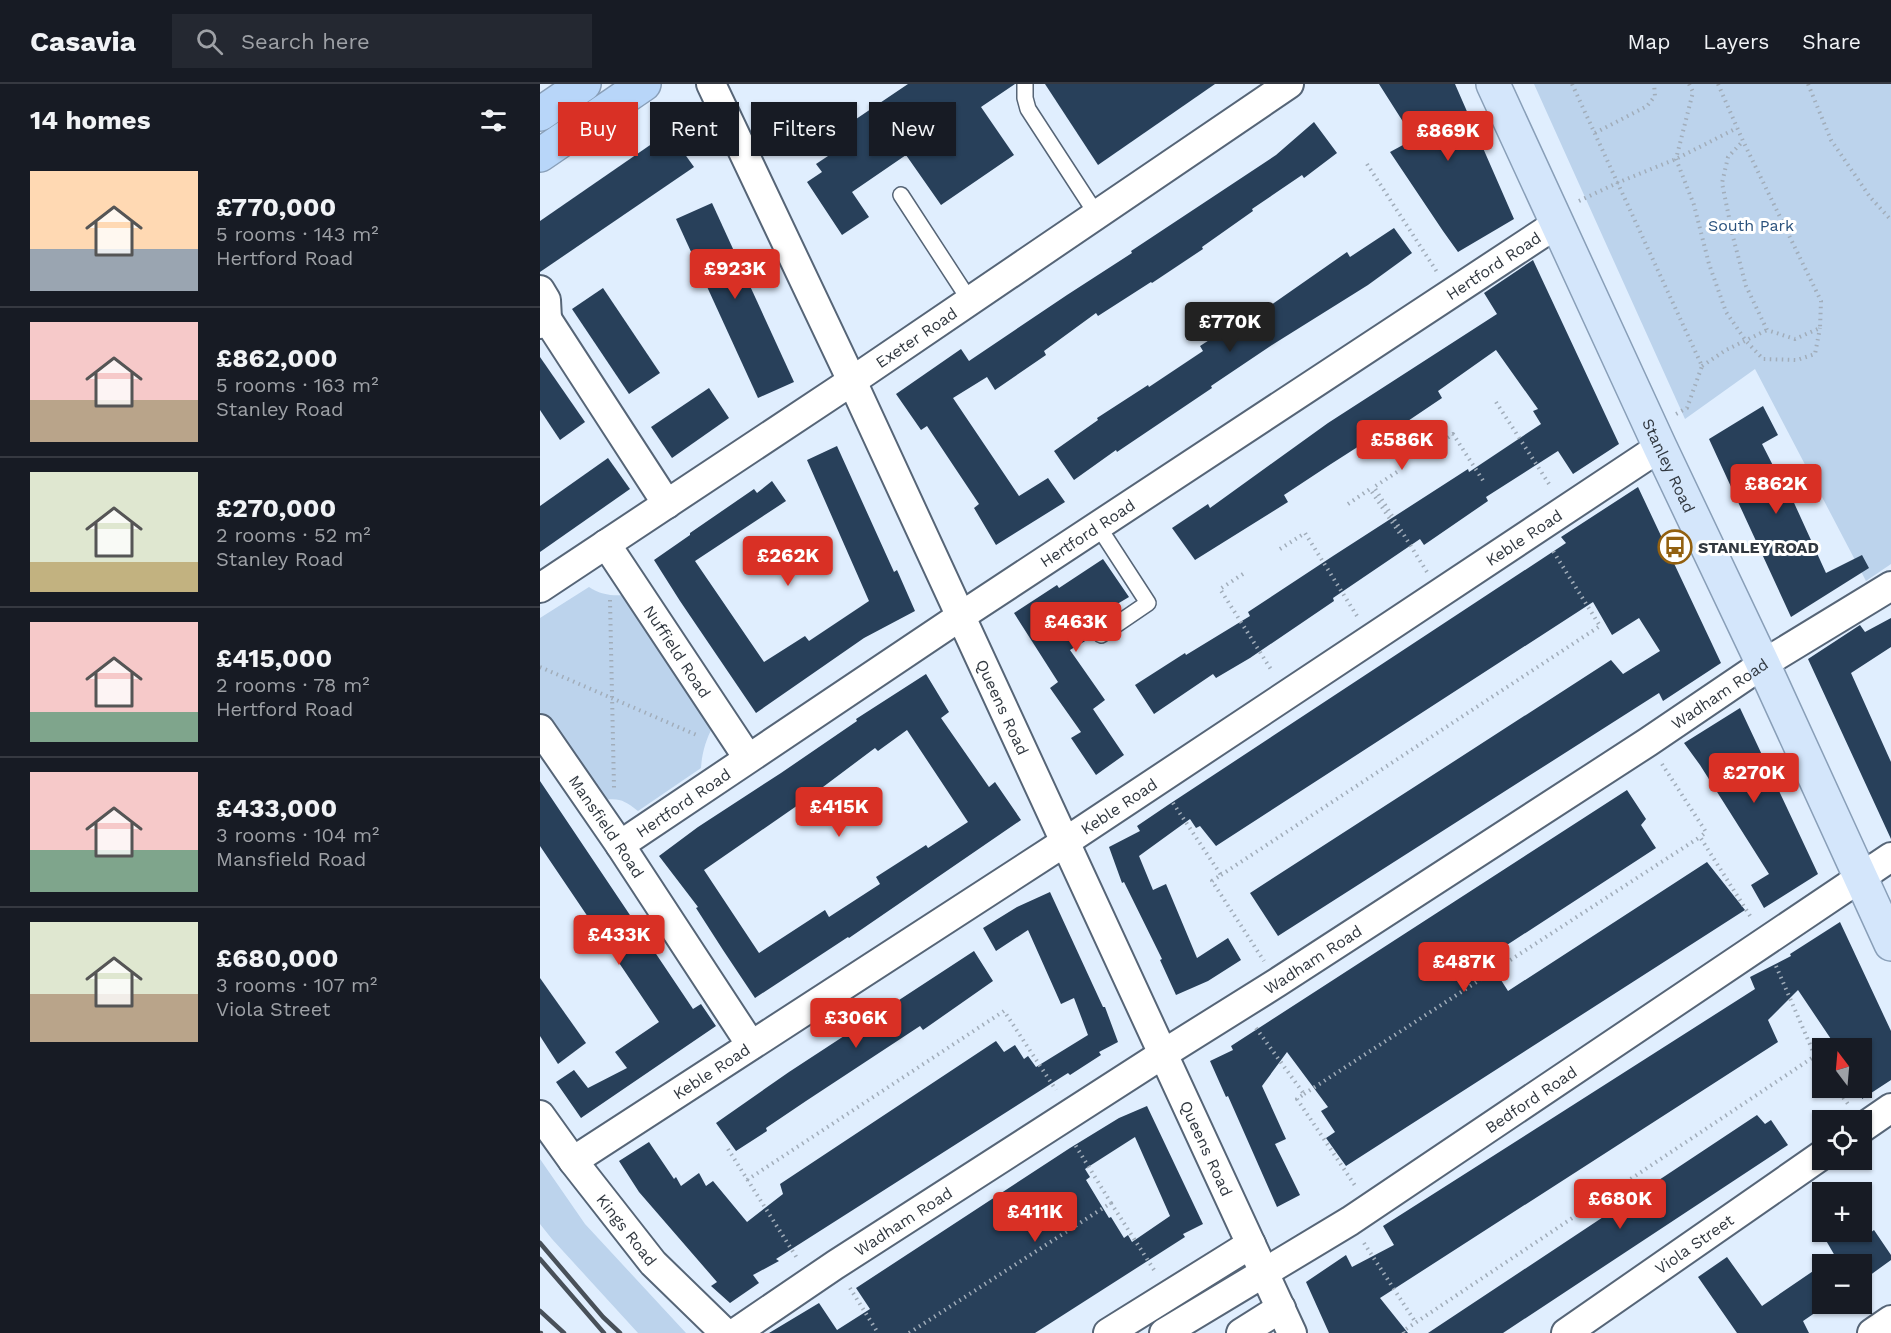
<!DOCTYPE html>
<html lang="en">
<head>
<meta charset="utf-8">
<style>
  body { margin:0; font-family:"Work Sans",sans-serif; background:#242831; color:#f1f3f6; height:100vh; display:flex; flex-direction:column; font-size:22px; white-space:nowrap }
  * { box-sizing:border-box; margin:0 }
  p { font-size:20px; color:#9ea1a6 }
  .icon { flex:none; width:33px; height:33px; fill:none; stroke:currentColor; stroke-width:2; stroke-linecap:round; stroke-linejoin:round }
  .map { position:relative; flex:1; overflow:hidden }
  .drawer { display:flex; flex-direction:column; background:#171b24; width:540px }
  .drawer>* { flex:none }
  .hud { position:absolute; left:18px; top:18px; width:570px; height:54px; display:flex; gap:12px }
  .needle { width:39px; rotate:344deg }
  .controls { position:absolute; left:1272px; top:954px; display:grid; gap:12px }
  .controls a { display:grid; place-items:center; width:60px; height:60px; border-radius:0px; background:#171b24; box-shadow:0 2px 4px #0004; font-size:30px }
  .price { position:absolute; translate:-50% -51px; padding:0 14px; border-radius:6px; background:#d93025; color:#fff; font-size:20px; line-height:39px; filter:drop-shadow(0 2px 3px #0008) }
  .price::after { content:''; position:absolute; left:50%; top:36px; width:18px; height:14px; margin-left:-9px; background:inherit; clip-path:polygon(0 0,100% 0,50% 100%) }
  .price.current { background:#222; color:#fff }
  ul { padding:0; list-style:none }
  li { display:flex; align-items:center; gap:18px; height:150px; padding:0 30px }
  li+li { border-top:2px solid #363941 }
  li span { display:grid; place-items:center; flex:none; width:168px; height:120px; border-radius:0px; color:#555 }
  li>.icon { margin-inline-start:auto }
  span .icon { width:72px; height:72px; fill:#fffc; stroke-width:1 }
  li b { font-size:26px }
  h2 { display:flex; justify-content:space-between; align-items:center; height:72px; padding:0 30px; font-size:26px }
  .pill { padding:0 21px; border-radius:0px; background:#171b24; box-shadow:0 2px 4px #0004; font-size:21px; line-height:54px }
  .pill.current { background:#d93025; color:#fff }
  header { display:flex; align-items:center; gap:36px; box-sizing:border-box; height:84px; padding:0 30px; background:#171b24; border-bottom:2px solid #363941 }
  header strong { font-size:28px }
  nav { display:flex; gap:33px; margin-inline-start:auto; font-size:21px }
  .search { width:420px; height:54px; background:#242831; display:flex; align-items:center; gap:15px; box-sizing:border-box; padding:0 21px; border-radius:0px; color:#9ea1a6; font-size:22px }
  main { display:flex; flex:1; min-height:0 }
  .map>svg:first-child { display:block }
  .green { fill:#bcd3ec }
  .building { fill:#28405a; fill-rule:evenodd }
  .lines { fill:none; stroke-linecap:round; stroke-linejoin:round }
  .lane-casing { stroke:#566577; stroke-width:18 }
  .street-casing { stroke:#566577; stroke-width:32 }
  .primary-casing { stroke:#899fb8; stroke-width:36 }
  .highway-casing { stroke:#899fb8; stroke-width:36 }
  .path { stroke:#a1adba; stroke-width:4; stroke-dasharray:1.5 4.5; stroke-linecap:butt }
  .lane { stroke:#fff; stroke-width:15 }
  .street { stroke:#fff; stroke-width:28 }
  .primary { stroke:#d4e6fb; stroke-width:33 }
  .highway { stroke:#b8d6f9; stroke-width:33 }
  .rail { stroke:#485059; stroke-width:4.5 }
  .labels { text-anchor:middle; stroke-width:6; stroke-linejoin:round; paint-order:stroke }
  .park-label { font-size:16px; fill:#29517c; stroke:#fff }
  .street-label { font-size:16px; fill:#313840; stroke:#fff }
  .poi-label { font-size:16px; font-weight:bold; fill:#313840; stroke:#fff; text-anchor:start }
</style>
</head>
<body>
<header>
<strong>Casavia</strong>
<div class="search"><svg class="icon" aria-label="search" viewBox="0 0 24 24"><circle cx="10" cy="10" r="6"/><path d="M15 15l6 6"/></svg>Search here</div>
<nav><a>Map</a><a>Layers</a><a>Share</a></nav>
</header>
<main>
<section class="drawer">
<h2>14 homes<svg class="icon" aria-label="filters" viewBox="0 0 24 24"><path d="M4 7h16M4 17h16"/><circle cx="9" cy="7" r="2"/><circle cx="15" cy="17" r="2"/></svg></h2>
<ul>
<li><span style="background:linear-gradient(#ffd9b3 65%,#9aa5b1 0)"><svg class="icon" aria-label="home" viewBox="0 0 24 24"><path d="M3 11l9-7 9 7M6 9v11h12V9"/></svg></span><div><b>£770,000</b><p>5 rooms · 143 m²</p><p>Hertford Road</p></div></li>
<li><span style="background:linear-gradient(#f6c9c9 65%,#b9a48a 0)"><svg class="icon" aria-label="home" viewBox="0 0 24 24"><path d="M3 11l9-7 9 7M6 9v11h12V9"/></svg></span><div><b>£862,000</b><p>5 rooms · 163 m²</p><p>Stanley Road</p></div></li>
<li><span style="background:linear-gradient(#dfe7d0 75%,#c2b280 0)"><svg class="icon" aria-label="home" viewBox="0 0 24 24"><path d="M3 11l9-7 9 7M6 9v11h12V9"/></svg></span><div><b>£270,000</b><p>2 rooms · 52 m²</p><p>Stanley Road</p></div></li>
<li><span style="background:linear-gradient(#f6c9c9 75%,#7fa58c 0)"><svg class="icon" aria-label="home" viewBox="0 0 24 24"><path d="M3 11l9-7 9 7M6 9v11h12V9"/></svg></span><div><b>£415,000</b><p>2 rooms · 78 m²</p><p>Hertford Road</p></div></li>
<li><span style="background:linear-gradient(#f6c9c9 65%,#7fa58c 0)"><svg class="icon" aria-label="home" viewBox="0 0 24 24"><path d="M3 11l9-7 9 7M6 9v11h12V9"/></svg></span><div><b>£433,000</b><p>3 rooms · 104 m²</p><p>Mansfield Road</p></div></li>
<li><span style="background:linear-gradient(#dfe7d0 60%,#b9a48a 0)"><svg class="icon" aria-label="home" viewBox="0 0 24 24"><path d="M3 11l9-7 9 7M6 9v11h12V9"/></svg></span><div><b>£680,000</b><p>3 rooms · 107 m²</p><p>Viola Street</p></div></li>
</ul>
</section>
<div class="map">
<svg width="1351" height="1249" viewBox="0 0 1351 1249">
  <rect width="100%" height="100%" fill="#e0eefe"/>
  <!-- green -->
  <g class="green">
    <polygon points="994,0 1351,0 1351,480 1326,497 1215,285 1145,335"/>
    <path d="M 49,503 C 61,511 72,512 86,511 L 173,642 C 166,656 162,668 161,684 L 98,727 C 84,716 78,713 60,717 L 0,628 L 0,534 Z"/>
    <polygon points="0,1075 45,1140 146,1249 98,1249 12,1155 0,1140"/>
  </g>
  <!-- building -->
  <g class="building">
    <polygon points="368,0 475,0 441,23 474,71 401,121 366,71 312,108 329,133 302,151 267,98 282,88 276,80 288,72 279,60"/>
    <polygon points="505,0 675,0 558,81"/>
    <polygon points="839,0 915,0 974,135 918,168 903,147 850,68 874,55"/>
    <polygon points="774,38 797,69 764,94 762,91 712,125 713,127 662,163 663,165 612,199 611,198 558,232 556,229 504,267 506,271 455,306 447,293 413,314 479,412 508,394 525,418 456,461 434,424 439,420 387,342 381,346 356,310 421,265 429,277 527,211 592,169 591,167 736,71"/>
    <polygon points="129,48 154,83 0,188 0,137"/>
    <polygon points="172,119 254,298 218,314 136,135"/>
    <polygon points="854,144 872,169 828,201 729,263 671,302 672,304 577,368 576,366 534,396 514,367 558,336 557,334 608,301 609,303 663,267 660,262 708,231 711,235 807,168 810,173"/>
    <polygon points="993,176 1079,360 1033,390 1018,367 946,413 948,417 884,461 880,455 793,514 794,517 710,574 676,594 673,590 614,630 595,601 645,569 646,571 710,532 708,528 793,472 928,385 929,388 1001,340 993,327 998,325 956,266 898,307 902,314 856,345 852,341 791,380 744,411 748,418 655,476 632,444 668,420 670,424 788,339 957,230 944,209"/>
    <polygon points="63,204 120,289 89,310 32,225"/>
    <polygon points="0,273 45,338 20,356 0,326"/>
    <polygon points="169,304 189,334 132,374 111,343"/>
    <polygon points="1223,322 1238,351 1222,360 1243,401 1250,410 1286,489 1322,471 1329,484 1251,533 1169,355"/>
    <polygon points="297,362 354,488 357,486 375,527 324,554 216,629 140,517 114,476 150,451 150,449 214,405 217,409 232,397 246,417 155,477 224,578 265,552 269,557 329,517 267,376"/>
    <polygon points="68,374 90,405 0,468 0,422"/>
    <polygon points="1098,403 1181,579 1123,617 1119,609 738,852 710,809 1071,576 1083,590 1120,567 1099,534 1072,551 1053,518 676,762 660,742 656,744 650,735 599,772 613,806 626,800 657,874 688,854 701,876 668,897 636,911 620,876 622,875 584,798 582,799 569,763 600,747 597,742 628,721 1026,459 1021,453"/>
    <polygon points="563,475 589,513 542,541 552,553 530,566 565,616 553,625 584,671 556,691 531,654 541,648 510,604 518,598 474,529 517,501 519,504"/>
    <polygon points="1351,534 1351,563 1311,589 1351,678 1351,755 1268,575 1320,541 1325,548"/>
    <path d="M 386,590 L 409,628 L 401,634 L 449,703 L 455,698 L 481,736 L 309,854 L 308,853 L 215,914 L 183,866 L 156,824 L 158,823 L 119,772 L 158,743 L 241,689 L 317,637 L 316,635 ZM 367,646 L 428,738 L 388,764 L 386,761 L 336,793 L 340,800 L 289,833 L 285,826 L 219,869 L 164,786 L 271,712 L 335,664 L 338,667 Z"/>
    <polygon points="1200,624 1278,790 1224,824 1211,801 1229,790 1160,681 1144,659"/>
    <polygon points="0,697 153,925 161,920 176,942 41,1034 16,998 34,986 48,1004 87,984 75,968 119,938 0,762"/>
    <polygon points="1087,706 1106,735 1101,741 1116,764 947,874 968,907 1167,778 1205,826 806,1082 786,1054 795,1048 781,1027 788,1023 747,968 722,1002 746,1055 735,1060 760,1111 737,1123 688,1012 686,1013 670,977 693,966 691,962"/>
    <polygon points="510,808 563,923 565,923 578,958 559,968 561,971 530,991 528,989 236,1175 239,1177 213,1191 219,1199 190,1219 171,1202 177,1198 99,1108 79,1077 109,1058 134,1095 136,1093 141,1102 159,1089 166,1102 173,1097 207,1138 243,1110 240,1100 456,957 464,968 475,961 484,975 488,972 496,983 548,951 534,914 521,920 488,846 456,867 443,844 477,823"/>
    <polygon points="1300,838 1351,947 1351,996 1322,1015 1322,964 1297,964 1258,906 1228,936 1238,958 840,1214 868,1249 789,1249 766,1198 806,1171 812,1183 854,1161 843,1142 1215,905 1210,893 1251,872 1250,870"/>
    <polygon points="434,867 453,897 383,946 380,942 266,1017 226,1044 227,1047 196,1067 176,1039 249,988"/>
    <polygon points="0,894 46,959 18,980 0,952"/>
    <path d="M 607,1022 L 663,1140 L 643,1150 L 645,1153 L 495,1249 L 229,1249 L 279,1219 L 297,1246 L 330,1225 L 316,1204 L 530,1064 L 579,1034 ZM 595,1053 L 630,1132 L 592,1158 L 588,1151 L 584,1154 L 571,1133 L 569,1134 L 546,1096 L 550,1093 L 545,1085 Z"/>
    <polygon points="1217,1031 1225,1040 1231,1036 1248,1061 963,1249 888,1249"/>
    <polygon points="1282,1138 1282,1148 1322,1148 1322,1144 1326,1152 1334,1146 1351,1171 1351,1176 1322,1197 1322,1180 1283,1180 1295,1172 1277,1141"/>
    <polygon points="1187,1173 1222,1222 1282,1181 1282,1220 1288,1220 1263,1237 1269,1249 1197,1249 1158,1193"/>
  </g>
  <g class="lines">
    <!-- lane casing -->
    <g class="lane-casing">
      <g id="lane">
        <polyline points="485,0 485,14 488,25 557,131"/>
        <polyline points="361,111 430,217"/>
        <polyline points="558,442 608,519 561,551"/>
      </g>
    </g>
    <!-- street casing -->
    <g class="street-casing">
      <g id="street">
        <path id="s1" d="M 171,0 L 312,297 L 752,1249"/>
        <polyline points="0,206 6,216 7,235"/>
        <polyline points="0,240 7,235 127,420"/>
        <path id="s2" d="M 66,460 L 208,674"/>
        <path id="s3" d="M 0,504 L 312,297 L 749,0"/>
        <path id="s4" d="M 0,645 L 80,761 L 211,961"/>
        <path id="s5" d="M 80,761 L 421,532 L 1018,139"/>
        <path id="s6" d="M 0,1031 L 33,1077 L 113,1179 L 185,1249"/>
        <polyline points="1322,1044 1351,1024"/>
        <path id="s7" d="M 33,1077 L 525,758 L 1120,363"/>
        <path id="s8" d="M 195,1249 L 295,1181 L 623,970 L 738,898 L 1108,658 L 1223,580 L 1351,502"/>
        <polyline points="568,1249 711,1160"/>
        <path id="s9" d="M 624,1249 L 810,1137 L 1351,773"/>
        <polyline points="701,1249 741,1224"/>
        <path id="s10" d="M 1026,1249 L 1282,1071"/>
        <polyline points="1332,1249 1351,1236"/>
      </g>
    </g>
    <!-- primary casing -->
    <g class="primary-casing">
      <g id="primary">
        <path id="s11" d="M 953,0 L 1120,363 L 1223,580 L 1351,860"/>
      </g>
    </g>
    <!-- highway casing -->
    <g class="highway-casing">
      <g id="highway">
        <polyline points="0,30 44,0"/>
        <polyline points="0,71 104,0"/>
      </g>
    </g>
    <!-- path -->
    <g class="path">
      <polyline points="1032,0 1162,282 1147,324 1136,330"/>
      <polyline points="1149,0 1153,8 1136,75 1154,121 1169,180 1186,228 1206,257 1223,275 1257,276 1275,270 1280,244"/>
      <polyline points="1178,0 1203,57 1281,217 1280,244 1255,255 1227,246 1206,202 1193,153 1182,99 1188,73 1203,57"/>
      <polyline points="1268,0 1291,56 1330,113 1351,136"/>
      <polyline points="1055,49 1107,22 1115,12 1114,0"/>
      <polyline points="827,80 897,188"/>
      <polyline points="1039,117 1077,99 1136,75 1197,44"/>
      <polyline points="1162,282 1186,266 1227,246"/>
      <polyline points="956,318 1011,403"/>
      <polyline points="893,364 913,350 944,398"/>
      <polyline points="857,388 834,403 887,488"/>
      <polyline points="808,420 830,405 860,450 863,451"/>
      <polyline points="740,465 765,449 817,532"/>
      <polyline points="703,490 680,505 732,587"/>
      <polyline points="70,516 74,704"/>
      <polyline points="0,583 159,652"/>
      <polyline points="1122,680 1166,748 1160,753"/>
      <polyline points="633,719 681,791 672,797 724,877"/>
      <polyline points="681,791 1060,542 1013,467"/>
      <polyline points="1236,882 1275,972"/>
      <polyline points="716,944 764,1010 757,1015 816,1103"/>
      <polyline points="1296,1004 1308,1020"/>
      <polyline points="764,1010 1160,753 1212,835"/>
      <polyline points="188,1065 257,1174"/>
      <polyline points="207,1096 464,927 516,1006"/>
      <polyline points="571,1119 616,1189"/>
      <polyline points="824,1159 876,1239"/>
      <polyline points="310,1204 338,1249"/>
      <polyline points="369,1249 571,1119 534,1059"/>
      <polyline points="864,1249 863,1247 1275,972 1282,983"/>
    </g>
    <!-- lane -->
    <use href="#lane" class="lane"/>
    <!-- street -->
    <use href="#street" class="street"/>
    <!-- primary -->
    <use href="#primary" class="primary"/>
    <!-- highway -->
    <use href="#highway" class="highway"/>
    <!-- rail -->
    <g class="rail">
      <polyline points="0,1159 63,1233 80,1249"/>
      <polyline points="0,1175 64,1249"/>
      <polyline points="0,1227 24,1249"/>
      <polyline points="0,1249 1,1249"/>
    </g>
  </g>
  <!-- icons -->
  <defs>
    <g id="bus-ring" transform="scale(1.725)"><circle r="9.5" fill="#fff" stroke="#926010" stroke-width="1.5"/><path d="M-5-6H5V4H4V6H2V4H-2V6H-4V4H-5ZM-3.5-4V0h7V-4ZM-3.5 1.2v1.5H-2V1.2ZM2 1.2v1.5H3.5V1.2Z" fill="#926010"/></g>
  </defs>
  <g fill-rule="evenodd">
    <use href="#bus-ring" x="1135" y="463"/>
  </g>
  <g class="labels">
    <!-- park labels -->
    <g class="park-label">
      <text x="1211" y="147">South Park</text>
    </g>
    <!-- street labels -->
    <g class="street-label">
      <text dy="6" stroke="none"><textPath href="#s5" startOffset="1048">Hertford Road</textPath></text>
      <text dy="6" stroke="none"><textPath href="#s3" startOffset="452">Exeter Road</textPath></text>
      <text dy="6" stroke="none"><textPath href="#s11" startOffset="420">Stanley Road</textPath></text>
      <text dy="6" stroke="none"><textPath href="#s5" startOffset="562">Hertford Road</textPath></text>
      <text dy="6" stroke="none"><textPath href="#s7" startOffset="1137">Keble Road</textPath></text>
      <text dy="6" stroke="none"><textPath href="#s2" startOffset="129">Nuffield Road</textPath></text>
      <text dy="6" stroke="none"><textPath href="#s8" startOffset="1174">Wadham Road</textPath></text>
      <text dy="6" stroke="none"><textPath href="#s1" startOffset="688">Queens Road</textPath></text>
      <text dy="6" stroke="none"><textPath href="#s5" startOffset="76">Hertford Road</textPath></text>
      <text dy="6" stroke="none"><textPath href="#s7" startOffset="651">Keble Road</textPath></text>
      <text dy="6" stroke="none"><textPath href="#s4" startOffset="118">Mansfield Road</textPath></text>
      <text dy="6" stroke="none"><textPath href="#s8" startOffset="688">Wadham Road</textPath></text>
      <text dy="6" stroke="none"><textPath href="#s7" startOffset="165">Keble Road</textPath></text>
      <text dy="6" stroke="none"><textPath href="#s9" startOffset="435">Bedford Road</textPath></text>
      <text dy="6" stroke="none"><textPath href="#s1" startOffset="1174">Queens Road</textPath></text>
      <text dy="6" stroke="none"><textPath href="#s8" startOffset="202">Wadham Road</textPath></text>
      <text dy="6" stroke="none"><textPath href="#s6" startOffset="144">Kings Road</textPath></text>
      <text dy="6" stroke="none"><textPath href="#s10" startOffset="156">Viola Street</textPath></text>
    </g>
    <!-- poi labels -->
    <g class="poi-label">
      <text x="1158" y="469">STANLEY ROAD</text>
    </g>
  </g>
</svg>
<div class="controls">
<a><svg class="needle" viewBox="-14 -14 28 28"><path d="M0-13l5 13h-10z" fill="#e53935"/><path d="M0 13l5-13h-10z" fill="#9ea1a6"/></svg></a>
<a><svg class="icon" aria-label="locate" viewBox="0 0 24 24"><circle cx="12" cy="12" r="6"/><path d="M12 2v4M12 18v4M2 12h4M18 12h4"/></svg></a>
<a>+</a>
<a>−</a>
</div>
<b class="price" style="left:908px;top:78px">£869K</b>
<b class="price" style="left:195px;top:216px">£923K</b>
<b class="price current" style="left:690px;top:269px">£770K</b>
<b class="price" style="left:862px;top:387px">£586K</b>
<b class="price" style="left:1236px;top:431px">£862K</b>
<b class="price" style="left:248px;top:503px">£262K</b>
<b class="price" style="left:536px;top:569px">£463K</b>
<b class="price" style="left:1214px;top:720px">£270K</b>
<b class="price" style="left:299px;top:754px">£415K</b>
<b class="price" style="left:79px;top:882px">£433K</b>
<b class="price" style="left:924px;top:909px">£487K</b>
<b class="price" style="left:316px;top:965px">£306K</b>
<b class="price" style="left:1080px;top:1146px">£680K</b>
<b class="price" style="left:495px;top:1159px">£411K</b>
<div class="hud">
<a class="pill current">Buy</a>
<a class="pill">Rent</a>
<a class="pill">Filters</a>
<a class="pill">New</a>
</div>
</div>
</main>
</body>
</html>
